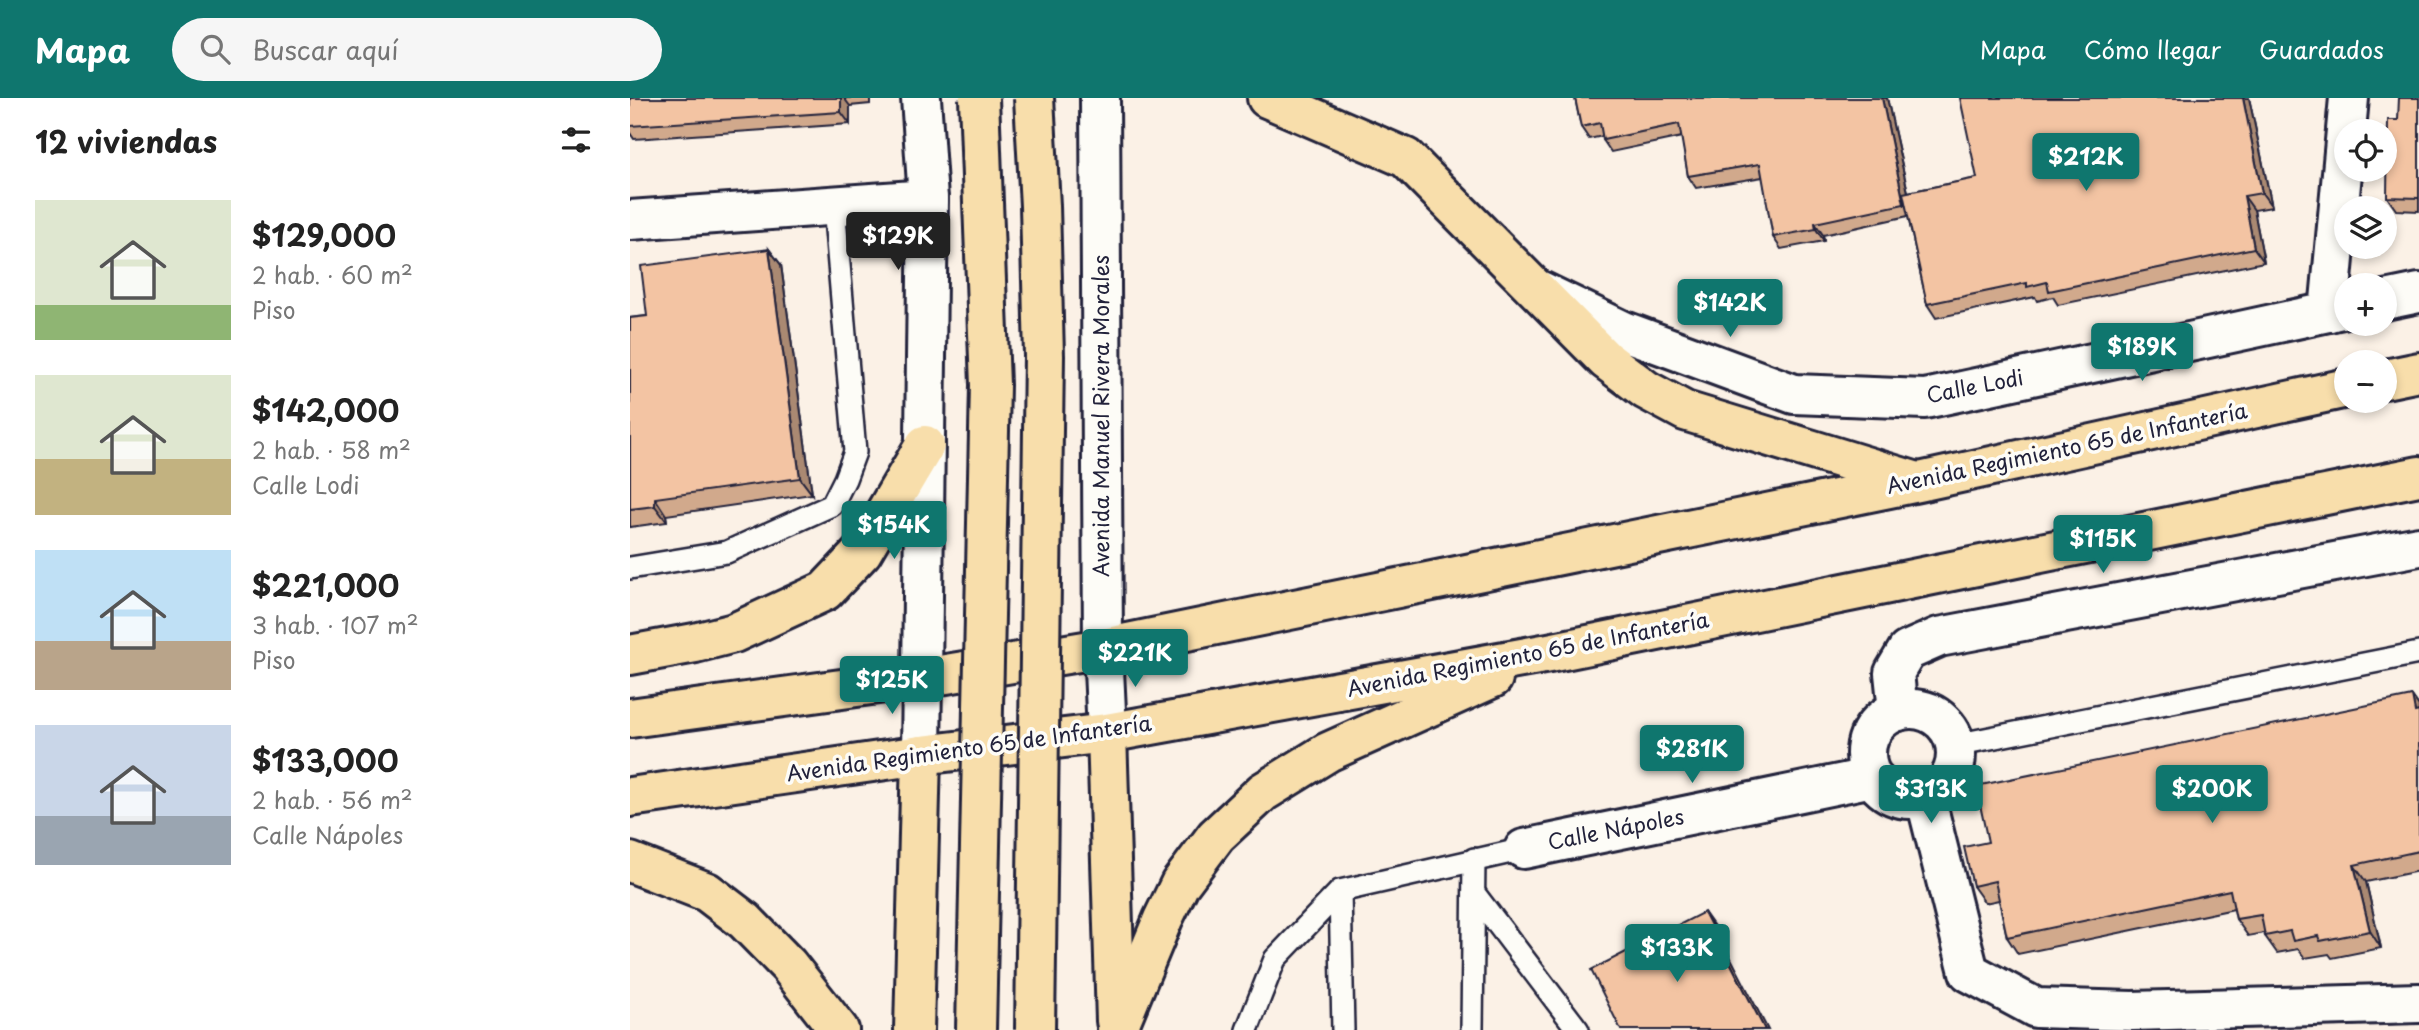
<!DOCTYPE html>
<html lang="es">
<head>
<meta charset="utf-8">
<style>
  body { margin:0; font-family:"Playpen Sans",sans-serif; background:#f6f6f6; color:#222; height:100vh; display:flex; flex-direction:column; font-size:26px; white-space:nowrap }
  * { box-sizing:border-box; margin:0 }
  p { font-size:23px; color:#767676 }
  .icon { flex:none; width:38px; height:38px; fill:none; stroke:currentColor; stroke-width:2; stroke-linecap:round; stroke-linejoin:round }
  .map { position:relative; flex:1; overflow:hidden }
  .sheet { display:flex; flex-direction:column; background:#fff; width:630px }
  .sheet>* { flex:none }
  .controls { position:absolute; left:1704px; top:21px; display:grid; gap:14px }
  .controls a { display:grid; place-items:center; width:63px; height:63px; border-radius:50%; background:#fff; box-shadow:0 4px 10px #0003; font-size:35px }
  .price { position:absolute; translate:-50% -60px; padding:0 16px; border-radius:7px; background:#0f766e; color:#fff; font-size:23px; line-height:46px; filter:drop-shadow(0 2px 4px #0008) }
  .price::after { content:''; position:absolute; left:50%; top:42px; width:21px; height:16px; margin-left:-10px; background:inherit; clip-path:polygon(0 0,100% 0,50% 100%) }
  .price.selected { background:#222; color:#fff }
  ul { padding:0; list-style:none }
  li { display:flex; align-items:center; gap:21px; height:175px; padding:0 35px }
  li span { display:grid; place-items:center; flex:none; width:196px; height:140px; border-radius:0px; color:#555 }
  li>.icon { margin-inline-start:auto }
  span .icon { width:84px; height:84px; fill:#fffc; stroke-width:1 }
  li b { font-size:30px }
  h2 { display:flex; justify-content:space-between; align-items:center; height:84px; padding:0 35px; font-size:30px }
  header { display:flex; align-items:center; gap:42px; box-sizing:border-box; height:98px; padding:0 35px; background:#0f766e; color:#fff }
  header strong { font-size:33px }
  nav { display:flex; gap:38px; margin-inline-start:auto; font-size:24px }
  .search { width:490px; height:63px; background:#f6f6f6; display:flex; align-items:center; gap:18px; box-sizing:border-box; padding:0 24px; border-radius:38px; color:#767676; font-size:26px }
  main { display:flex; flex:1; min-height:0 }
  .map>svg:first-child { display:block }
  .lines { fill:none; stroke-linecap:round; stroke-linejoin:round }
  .lane-casing { stroke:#22223b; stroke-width:26 }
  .street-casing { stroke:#22223b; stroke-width:44 }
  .highway-casing { stroke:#22223b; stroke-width:44 }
  .lane { stroke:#fdfcf7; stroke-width:21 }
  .street { stroke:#fdfcf7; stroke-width:38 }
  .highway { stroke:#f8deab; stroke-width:38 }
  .highway-bridge-casing { stroke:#22223b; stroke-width:44; stroke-linecap:butt }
  .highway-bridge { stroke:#f8deab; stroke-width:38 }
  .wall { fill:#d1a98c; stroke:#22223b; stroke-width:2 }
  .shaded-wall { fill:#aa8972; stroke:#22223b; stroke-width:2 }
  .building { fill:#f3c4a3; stroke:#22223b; stroke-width:2 }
  .labels { text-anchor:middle; stroke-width:7; stroke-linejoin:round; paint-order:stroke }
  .street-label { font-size:21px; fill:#22223b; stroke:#fdfcf7 }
</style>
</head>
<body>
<header>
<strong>Mapa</strong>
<div class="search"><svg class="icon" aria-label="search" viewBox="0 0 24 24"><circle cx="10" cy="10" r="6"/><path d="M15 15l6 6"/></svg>Buscar aquí</div>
<nav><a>Mapa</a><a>Cómo llegar</a><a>Guardados</a></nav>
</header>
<main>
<section class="sheet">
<h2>12 viviendas<svg class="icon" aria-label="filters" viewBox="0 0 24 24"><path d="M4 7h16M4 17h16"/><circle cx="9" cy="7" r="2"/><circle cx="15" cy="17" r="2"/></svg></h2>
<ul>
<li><span style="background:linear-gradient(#dfe7d0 75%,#8fb573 0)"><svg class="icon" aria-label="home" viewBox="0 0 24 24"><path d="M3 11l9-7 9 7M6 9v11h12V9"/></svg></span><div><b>$129,000</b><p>2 hab. · 60 m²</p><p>Piso</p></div></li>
<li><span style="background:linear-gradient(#dfe7d0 60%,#c2b280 0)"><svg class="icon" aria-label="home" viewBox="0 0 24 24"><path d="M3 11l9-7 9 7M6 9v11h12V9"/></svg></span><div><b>$142,000</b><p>2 hab. · 58 m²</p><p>Calle Lodi</p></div></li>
<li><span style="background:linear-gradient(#bfe0f5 65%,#b9a48a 0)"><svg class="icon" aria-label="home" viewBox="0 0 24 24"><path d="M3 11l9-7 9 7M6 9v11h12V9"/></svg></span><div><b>$221,000</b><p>3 hab. · 107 m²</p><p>Piso</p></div></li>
<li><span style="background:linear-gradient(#c9d6e8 65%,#9aa5b1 0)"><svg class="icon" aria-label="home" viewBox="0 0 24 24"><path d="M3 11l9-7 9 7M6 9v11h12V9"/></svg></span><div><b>$133,000</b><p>2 hab. · 56 m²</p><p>Calle Nápoles</p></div></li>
</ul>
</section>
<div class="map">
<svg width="1789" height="932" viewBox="0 0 1789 932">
  <rect width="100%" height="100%" fill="#fbf1e6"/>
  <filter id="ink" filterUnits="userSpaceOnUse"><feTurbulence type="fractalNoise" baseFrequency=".0143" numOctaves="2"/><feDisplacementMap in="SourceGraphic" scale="14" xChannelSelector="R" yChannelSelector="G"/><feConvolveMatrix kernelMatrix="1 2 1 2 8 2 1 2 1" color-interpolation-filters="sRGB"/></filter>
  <g filter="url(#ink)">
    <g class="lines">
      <!-- lane casing -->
      <g class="lane-casing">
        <g id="lane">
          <polyline points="0,470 97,454 202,407 215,381 225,354 204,108"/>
          <polyline points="1325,647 1789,555"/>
          <polyline points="710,793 713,932"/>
          <polyline points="844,795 948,932"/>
          <polyline points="617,932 645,861 710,793 894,751"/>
          <polyline points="842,932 844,761"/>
        </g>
      </g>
      <!-- street casing -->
      <g class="street-casing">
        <g id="street">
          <polyline points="470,0 473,550 477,635"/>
          <polyline points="0,122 298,101"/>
          <polyline points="911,193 994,233 1164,296 1295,301 1717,210"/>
          <polyline points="1755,202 1789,195"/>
          <polyline points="1699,214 1719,0"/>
          <circle cx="1281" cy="656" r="45"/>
          <polyline points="1268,613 1264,575 1277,553 1309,539 1789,448"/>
          <polyline points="291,657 298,101 291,0"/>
          <polyline points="1295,698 1339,874 1406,910 1502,913 1789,905"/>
          <polyline points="894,751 1243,679"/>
        </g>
      </g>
      <!-- highway casing -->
      <g class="highway-casing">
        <g id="highway">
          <polyline points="637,0 776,60 976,262 1016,292 1055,313 1284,383"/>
          <polyline points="1755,281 1789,274"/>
          <polyline points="0,557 65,545 104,535 195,493 232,454 295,347"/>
          <polyline points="0,620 292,580 473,550 1289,384 1717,290"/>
          <polyline points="477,635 486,923"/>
          <polyline points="0,699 291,657 477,635 919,555 1789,378"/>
          <polyline points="0,764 77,794 115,823 158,867 209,932"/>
          <polyline points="284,932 291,657"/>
          <polyline points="487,932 533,821 550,786 586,738 633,694 698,654 863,580"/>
        </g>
      </g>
      <!-- lane -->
      <use href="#lane" class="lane"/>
      <!-- street -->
      <use href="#street" class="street"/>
      <!-- highway -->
      <use href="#highway" class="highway"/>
      <!-- highway-bridge casing -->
      <g class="highway-bridge-casing">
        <g id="highway-bridge">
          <polyline points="404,0 410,108 414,258 405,932"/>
          <polyline points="346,932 360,287 349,0"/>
        </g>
      </g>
      <!-- highway-bridge -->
      <use href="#highway-bridge" class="highway-bridge"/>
    </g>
    <!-- wall -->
    <g class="wall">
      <polygon points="0,0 240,0 240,6 220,8 220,26 4,41 0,35"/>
      <polygon points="945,0 1257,0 1278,94 1347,80 1619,0 1642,109 1624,112 1634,164 1428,207 1423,199 1407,203 1405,199 1306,220 1297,206 1278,118 1193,137 1194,143 1151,151 1143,139 1133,79 1066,90 1058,78 1052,39 981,54 973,42 973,38 959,41 951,29"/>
      <polygon points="1789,0 1789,113 1766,112 1757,99 1768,22"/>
      <polygon points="139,151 151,167 182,396 36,417 37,424 0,429 0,220 17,218"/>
      <polygon points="1782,598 1789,608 1789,773 1736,784 1751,850 1702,860 1699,856 1675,860 1668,851 1647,855 1635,838 1634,835 1618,838 1606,821 1604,811 1388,856 1377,839 1369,802 1355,805 1343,788 1358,744"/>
    </g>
    <!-- shaded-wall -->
    <g class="shaded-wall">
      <polygon points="211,0 214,0 220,8 220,26 211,14"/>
      <polygon points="1252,0 1257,0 1283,117 1274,106"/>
      <polygon points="1613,0 1619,0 1642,109 1632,95"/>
      <polygon points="1614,98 1624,112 1634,164 1624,150"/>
      <polygon points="1185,125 1193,137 1194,143 1186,131"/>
      <polygon points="139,151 151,167 182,396 170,380"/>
      <polygon points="25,400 36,417 37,424 25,408"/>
      <polygon points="1782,598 1789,608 1789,619 1785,614"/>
      <polygon points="1724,767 1736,784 1751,850 1740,833"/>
      <polygon points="1074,814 1086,831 1138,932 1135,932"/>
    </g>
    <!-- building -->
    <g class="building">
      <polygon points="0,0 211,0 211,14 0,28"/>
      <polygon points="945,0 1252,0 1274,106 1185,125 1186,131 1143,139 1130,66 1058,78 1049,26 973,42 970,25 951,29"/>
      <polygon points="1330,0 1613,0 1632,95 1614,98 1624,150 1419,193 1417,184 1397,189 1397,185 1297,206 1273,95 1347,80"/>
      <polygon points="1769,0 1789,0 1789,100 1757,99 1758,22 1768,22"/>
      <polygon points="139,151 170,380 25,400 25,408 0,411 0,220 17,218 11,168"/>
      <polygon points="1782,598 1785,614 1789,613 1789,753 1724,767 1740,833 1690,843 1688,838 1663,843 1660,833 1635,838 1631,817 1606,821 1600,792 1377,839 1365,783 1343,788 1334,749 1358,744 1346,688"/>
      <polygon points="1074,814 1135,932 991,932 961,872"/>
    </g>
  </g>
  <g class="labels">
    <!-- street labels -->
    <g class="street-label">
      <text transform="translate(1345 289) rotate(-11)" y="7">Calle Lodi</text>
      <text transform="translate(472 318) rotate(-90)" y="7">Avenida Manuel Rivera Morales</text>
      <text transform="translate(1437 351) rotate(-12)" y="7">Avenida Regimiento 65 de Infantería</text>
      <text transform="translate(898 557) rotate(-11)" y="7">Avenida Regimiento 65 de Infantería</text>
      <text transform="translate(339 651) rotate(-8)" y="7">Avenida Regimiento 65 de Infantería</text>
      <text transform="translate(986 732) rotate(-11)" y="7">Calle Nápoles</text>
    </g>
  </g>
</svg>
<div class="controls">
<a><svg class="icon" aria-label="locate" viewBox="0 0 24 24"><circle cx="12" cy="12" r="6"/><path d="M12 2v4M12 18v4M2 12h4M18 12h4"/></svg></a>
<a><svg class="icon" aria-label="layers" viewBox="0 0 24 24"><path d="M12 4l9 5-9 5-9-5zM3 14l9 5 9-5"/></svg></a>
<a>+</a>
<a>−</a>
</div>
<b class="price" style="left:1456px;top:95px">$212K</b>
<b class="price selected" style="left:268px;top:174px">$129K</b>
<b class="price" style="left:1100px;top:241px">$142K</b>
<b class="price" style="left:1512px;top:285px">$189K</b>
<b class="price" style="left:264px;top:463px">$154K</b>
<b class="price" style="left:1473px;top:477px">$115K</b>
<b class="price" style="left:505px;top:591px">$221K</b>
<b class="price" style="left:262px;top:618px">$125K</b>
<b class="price" style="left:1062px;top:687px">$281K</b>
<b class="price" style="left:1301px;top:727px">$313K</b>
<b class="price" style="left:1582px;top:727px">$200K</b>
<b class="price" style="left:1047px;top:886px">$133K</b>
</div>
</main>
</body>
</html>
